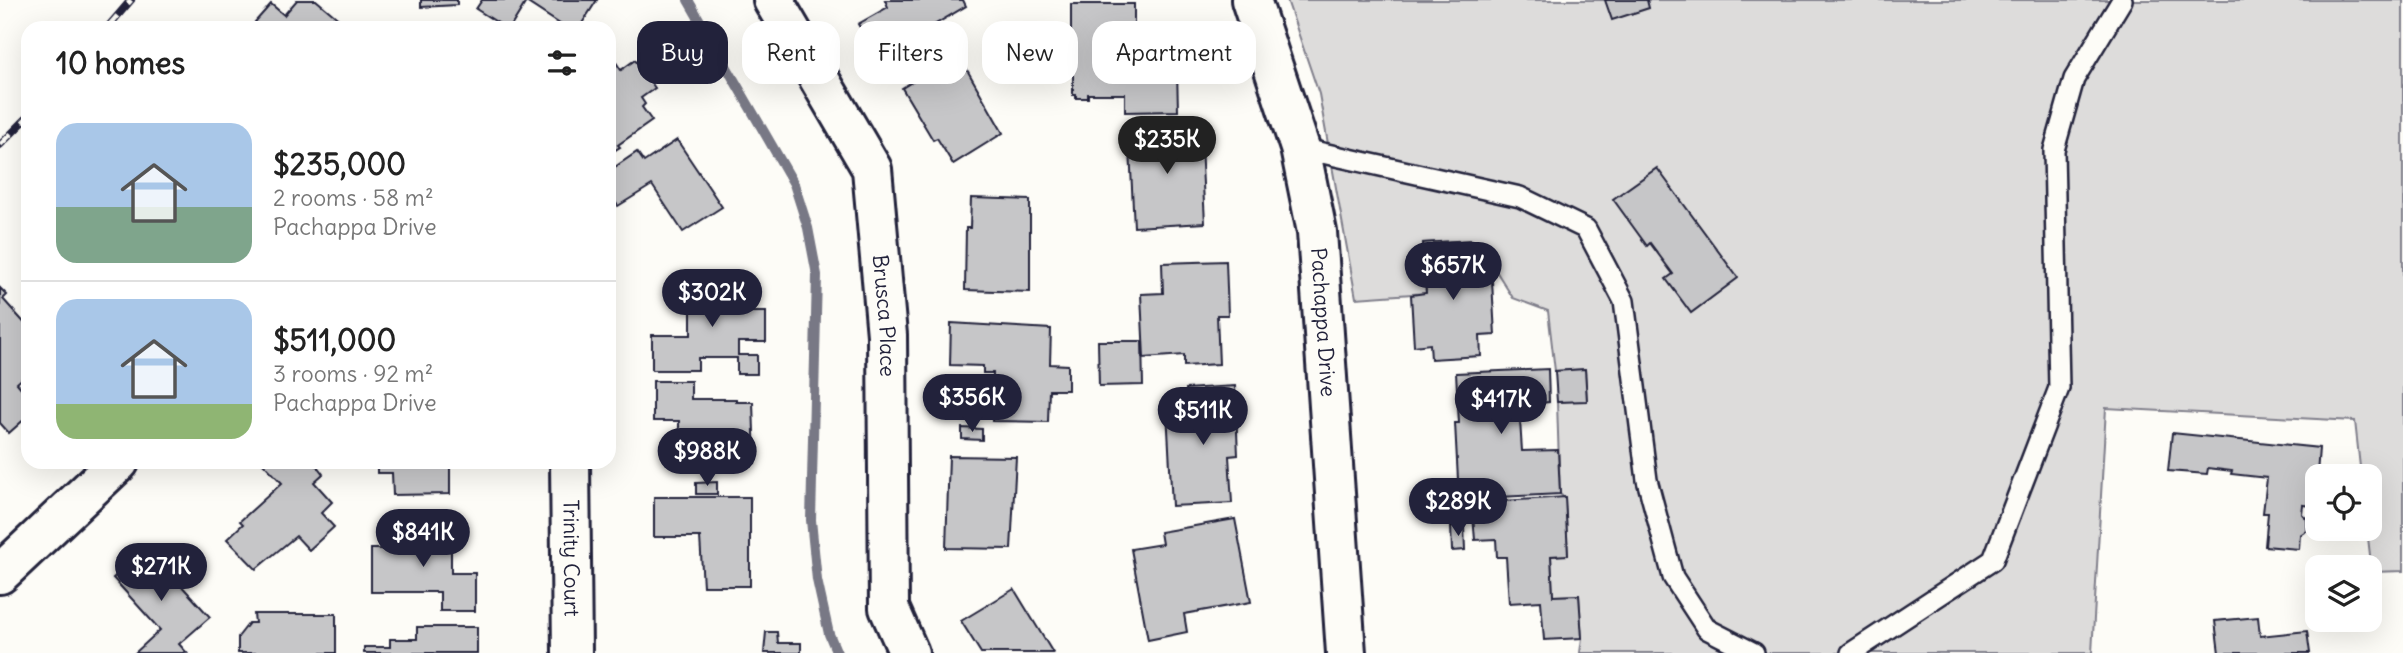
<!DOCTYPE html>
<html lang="en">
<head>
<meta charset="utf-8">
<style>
  body { margin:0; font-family:Delius,sans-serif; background:#f2f2f2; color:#222; height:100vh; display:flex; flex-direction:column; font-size:26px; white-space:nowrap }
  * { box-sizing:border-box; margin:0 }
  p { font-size:23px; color:#767676 }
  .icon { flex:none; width:38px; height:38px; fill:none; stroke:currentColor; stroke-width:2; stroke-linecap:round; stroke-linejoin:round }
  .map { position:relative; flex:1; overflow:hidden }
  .drawer { position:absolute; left:21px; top:21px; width:595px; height:448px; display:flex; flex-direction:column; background:#fff; border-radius:21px; box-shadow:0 7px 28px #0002 }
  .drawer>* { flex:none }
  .guide { position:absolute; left:637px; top:21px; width:665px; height:63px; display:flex; gap:14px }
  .tools { position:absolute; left:2305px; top:464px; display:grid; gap:14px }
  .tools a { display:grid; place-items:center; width:77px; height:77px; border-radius:14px; background:#fff; box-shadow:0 7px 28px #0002; font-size:35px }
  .price { position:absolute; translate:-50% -60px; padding:0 16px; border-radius:24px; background:#22223b; color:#fff; font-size:23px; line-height:46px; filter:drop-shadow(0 2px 4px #0008) }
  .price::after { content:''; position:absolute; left:50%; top:42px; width:21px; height:16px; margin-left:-10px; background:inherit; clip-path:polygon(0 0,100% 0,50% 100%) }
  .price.current { background:#222; color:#fff }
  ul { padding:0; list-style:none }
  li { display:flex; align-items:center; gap:21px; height:175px; padding:0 35px }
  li+li { border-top:2px solid #e0e0e0 }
  li span { display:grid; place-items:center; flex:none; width:196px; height:140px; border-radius:21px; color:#555 }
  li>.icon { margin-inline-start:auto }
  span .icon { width:84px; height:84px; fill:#fffc; stroke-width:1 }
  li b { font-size:30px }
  h2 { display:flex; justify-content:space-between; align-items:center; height:84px; padding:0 35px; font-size:30px }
  .tag { padding:0 24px; border-radius:21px; background:#fff; box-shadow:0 7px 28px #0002; font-size:24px; line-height:63px }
  .tag.current { background:#22223b; color:#fff }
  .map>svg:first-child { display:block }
  .green { fill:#dddcdb; stroke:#807f8b; stroke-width:2 }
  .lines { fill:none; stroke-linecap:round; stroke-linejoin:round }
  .stream { stroke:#787885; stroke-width:10 }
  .building { fill:#c6c6c8; stroke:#22223b; stroke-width:2 }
  .service-casing { stroke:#22223b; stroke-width:24 }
  .minor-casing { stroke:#22223b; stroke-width:44 }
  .service { stroke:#fdfcf7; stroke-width:19 }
  .minor { stroke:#fdfcf7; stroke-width:38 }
  .rail-casing { stroke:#22223b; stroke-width:8 }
  .rail { stroke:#fdfcf7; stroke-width:5; stroke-dasharray:16; stroke-linecap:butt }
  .labels { text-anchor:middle; stroke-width:7; stroke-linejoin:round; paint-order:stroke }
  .street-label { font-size:21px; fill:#22223b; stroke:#fdfcf7 }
</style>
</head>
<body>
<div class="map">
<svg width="2403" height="653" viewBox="0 0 2403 653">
  <rect width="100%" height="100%" fill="#fdfcf7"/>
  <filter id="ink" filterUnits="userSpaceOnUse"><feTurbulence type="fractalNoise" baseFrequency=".0143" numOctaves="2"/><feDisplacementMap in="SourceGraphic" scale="14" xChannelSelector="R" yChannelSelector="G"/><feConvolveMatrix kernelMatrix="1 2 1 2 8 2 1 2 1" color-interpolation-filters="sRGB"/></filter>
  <g filter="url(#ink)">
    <!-- green -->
    <polygon class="green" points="1287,0 2403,0 2403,571 2372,572 2367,529 2370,528 2370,476 2361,476 2355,421 2106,408 2092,653 1580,653 1582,638 1579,595 1553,596 1551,556 1568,554 1565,498 1560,494 1557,402 1587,400 1585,369 1555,371 1548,311 1513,298 1491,263 1473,264 1472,240 1423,243 1426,293 1356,298 1319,94"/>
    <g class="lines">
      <!-- stream -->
      <polyline class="stream" points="688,0 794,184 808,228 817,275 811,520 817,580 829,634 837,653"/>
    </g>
    <!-- building -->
    <g class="building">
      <polygon points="297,0 316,0 341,21 335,28 261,28 255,22 271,4 284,15"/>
      <polygon points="421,0 457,0 457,5 421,7"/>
      <polygon points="482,0 597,0 579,28 566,28 526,2 510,28 506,28 476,9"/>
      <polygon points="963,0 966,6 924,31 926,33 880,61 858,24 888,7 885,0"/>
      <polygon points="1605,0 1647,0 1649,8 1612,20"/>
      <polygon points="1071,4 1134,4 1134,34 1145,34 1146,70 1177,70 1178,111 1125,112 1125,94 1088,94 1088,98 1076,98 1076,95 1073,95 1073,75 1047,75 1047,36 1071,35"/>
      <polygon points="610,53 621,70 635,60 655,88 641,98 645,104 642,107 652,121 618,145 620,147 609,154"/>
      <polygon points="958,54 1003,133 953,164 937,138 933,140 902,88"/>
      <polygon points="1200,126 1205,223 1134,227 1129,130"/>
      <polygon points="677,140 722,207 683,232 652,185 618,206 609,193 609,171 637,152 644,162"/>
      <polygon points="1657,168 1738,278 1691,313 1666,279 1673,274 1650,243 1647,246 1613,199"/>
      <polygon points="971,198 1030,200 1030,292 965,290 966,228 970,228"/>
      <polygon points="1472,240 1473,264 1491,263 1495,335 1480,336 1481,356 1431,359 1430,344 1414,346 1411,295 1426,293 1423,243"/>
      <polygon points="1226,261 1228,315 1217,315 1219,364 1184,366 1184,355 1144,358 1141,294 1163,293 1162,263"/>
      <polygon points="691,277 738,277 738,312 766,312 766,342 738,342 738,355 757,355 757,374 737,374 737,358 698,358 698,370 652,370 652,335 691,335"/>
      <polygon points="0,288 7,295 3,299 28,327 28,377 26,375 17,383 28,396 28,416 9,433 0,423"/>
      <polygon points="951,323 1051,329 1050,364 1068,365 1068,390 1049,390 1048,422 992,421 993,373 983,373 983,366 950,365"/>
      <polygon points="1098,341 1142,341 1143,385 1099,386"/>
      <polygon points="1548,369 1549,402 1539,403 1539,407 1522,407 1522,404 1519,405 1522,451 1558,450 1560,494 1459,499 1455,423 1459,423 1456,373"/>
      <polygon points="1585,369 1587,401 1557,402 1555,371"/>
      <polygon points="653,381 691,381 691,399 736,399 736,402 753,402 755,463 736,463 736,465 679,465 679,421 653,421"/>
      <polygon points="1235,386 1238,455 1229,456 1232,503 1172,506 1167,410 1187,410 1186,389"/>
      <polygon points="962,428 982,429 982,440 962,439"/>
      <polygon points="2172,433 2319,448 2317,474 2325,476 2317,476 2317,507 2303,505 2302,514 2307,519 2306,531 2300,535 2299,549 2265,546 2268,513 2263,513 2267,478 2231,474 2232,471 2208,468 2207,474 2168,471"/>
      <polygon points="949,456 1016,457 1011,549 946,548"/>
      <polygon points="262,462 314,462 323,474 314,482 332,502 321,513 334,527 309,550 296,536 256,569 227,539 243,524 240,521 282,483"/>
      <polygon points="377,462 450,462 450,494 393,495 392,473 377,473"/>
      <polygon points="717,482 717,494 696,494 696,483"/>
      <polygon points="654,497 750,497 750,586 703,586 700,537 654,537"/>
      <polygon points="1565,497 1568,555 1551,556 1553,596 1579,595 1582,638 1544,640 1541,601 1509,603 1506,557 1497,557 1496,539 1475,540 1472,503"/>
      <polygon points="1235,519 1251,602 1184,614 1187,632 1148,640 1131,549 1162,544 1160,532"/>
      <polygon points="1451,526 1464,526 1465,550 1452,551"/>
      <polygon points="393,529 451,529 451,573 475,573 475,611 440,611 440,592 371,592 371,549 393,549"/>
      <polygon points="147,548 210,617 179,644 187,653 135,653 160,630 113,578"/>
      <polygon points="1014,589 1053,653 981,653 961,621"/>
      <polygon points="254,614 336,614 336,653 238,653 238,637 249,623 255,623"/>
      <polygon points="2258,617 2260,636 2307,631 2310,653 2219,653 2215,621"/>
      <polygon points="417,627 477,627 477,653 364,653 364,647 390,647 390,639 417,639"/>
      <polygon points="766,632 777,632 778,643 801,643 801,653 764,653"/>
    </g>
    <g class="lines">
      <!-- service casing -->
      <g class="service-casing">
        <g id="service">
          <polyline points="1300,148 1520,197 1586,229 1624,301 1647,480 1673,577 1707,629 1754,653"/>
          <polyline points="1851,653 1993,560 2059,388 2054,150 2074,79 2122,0"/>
        </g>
      </g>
      <!-- minor casing -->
      <g class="minor-casing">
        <g id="minor">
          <path id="s1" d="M 773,0 L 872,169 L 887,335 L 889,608 L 909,653"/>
          <path id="s2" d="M 1251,0 L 1300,148 L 1317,232 L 1346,653"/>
          <path id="s3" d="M 570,462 L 572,653"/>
          <polyline points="0,574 119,462"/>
        </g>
      </g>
      <!-- service -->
      <use href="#service" class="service"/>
      <!-- minor -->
      <use href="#minor" class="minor"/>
      <!-- rail casing -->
      <g class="rail-casing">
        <g id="rail">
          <polyline points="107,28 131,0"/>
          <polyline points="0,145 28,117"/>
        </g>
      </g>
      <!-- rail -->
      <use href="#rail" class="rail"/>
    </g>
  </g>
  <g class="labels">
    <!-- street labels -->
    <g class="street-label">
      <text dy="7" stroke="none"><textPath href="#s1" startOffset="343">Brusca Place</textPath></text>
      <text dy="7" stroke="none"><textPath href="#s2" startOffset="332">Pachappa Drive</textPath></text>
      <text dy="7" stroke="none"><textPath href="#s3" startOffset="96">Trinity Court</textPath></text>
    </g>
  </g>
</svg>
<div class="tools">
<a><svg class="icon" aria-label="locate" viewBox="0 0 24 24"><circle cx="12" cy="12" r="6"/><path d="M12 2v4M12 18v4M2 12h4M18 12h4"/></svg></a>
<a><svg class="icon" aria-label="layers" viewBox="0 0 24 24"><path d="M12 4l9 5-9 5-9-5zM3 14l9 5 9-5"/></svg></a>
</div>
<b class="price current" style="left:1167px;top:176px">$235K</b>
<b class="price" style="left:1453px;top:302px">$657K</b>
<b class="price" style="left:712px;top:329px">$302K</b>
<b class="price" style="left:972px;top:434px">$356K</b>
<b class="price" style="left:1501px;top:436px">$417K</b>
<b class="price" style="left:1203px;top:447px">$511K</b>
<b class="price" style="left:707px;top:488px">$988K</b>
<b class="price" style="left:1458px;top:538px">$289K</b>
<b class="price" style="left:423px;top:569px">$841K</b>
<b class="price" style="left:161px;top:603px">$271K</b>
<div class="guide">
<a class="tag current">Buy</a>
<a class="tag">Rent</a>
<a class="tag">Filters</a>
<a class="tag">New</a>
<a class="tag">Apartment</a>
</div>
<section class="drawer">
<h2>10 homes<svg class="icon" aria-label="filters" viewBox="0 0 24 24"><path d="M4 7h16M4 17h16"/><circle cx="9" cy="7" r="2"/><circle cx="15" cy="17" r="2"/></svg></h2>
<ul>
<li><span style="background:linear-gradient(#a9c7e8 60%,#7fa58c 0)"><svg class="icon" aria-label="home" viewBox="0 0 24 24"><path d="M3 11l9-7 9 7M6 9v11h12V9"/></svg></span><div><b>$235,000</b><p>2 rooms · 58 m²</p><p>Pachappa Drive</p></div></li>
<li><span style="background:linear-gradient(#a9c7e8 75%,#8fb573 0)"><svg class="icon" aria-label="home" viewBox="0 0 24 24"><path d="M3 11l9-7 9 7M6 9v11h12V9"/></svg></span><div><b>$511,000</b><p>3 rooms · 92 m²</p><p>Pachappa Drive</p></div></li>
</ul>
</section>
</div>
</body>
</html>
